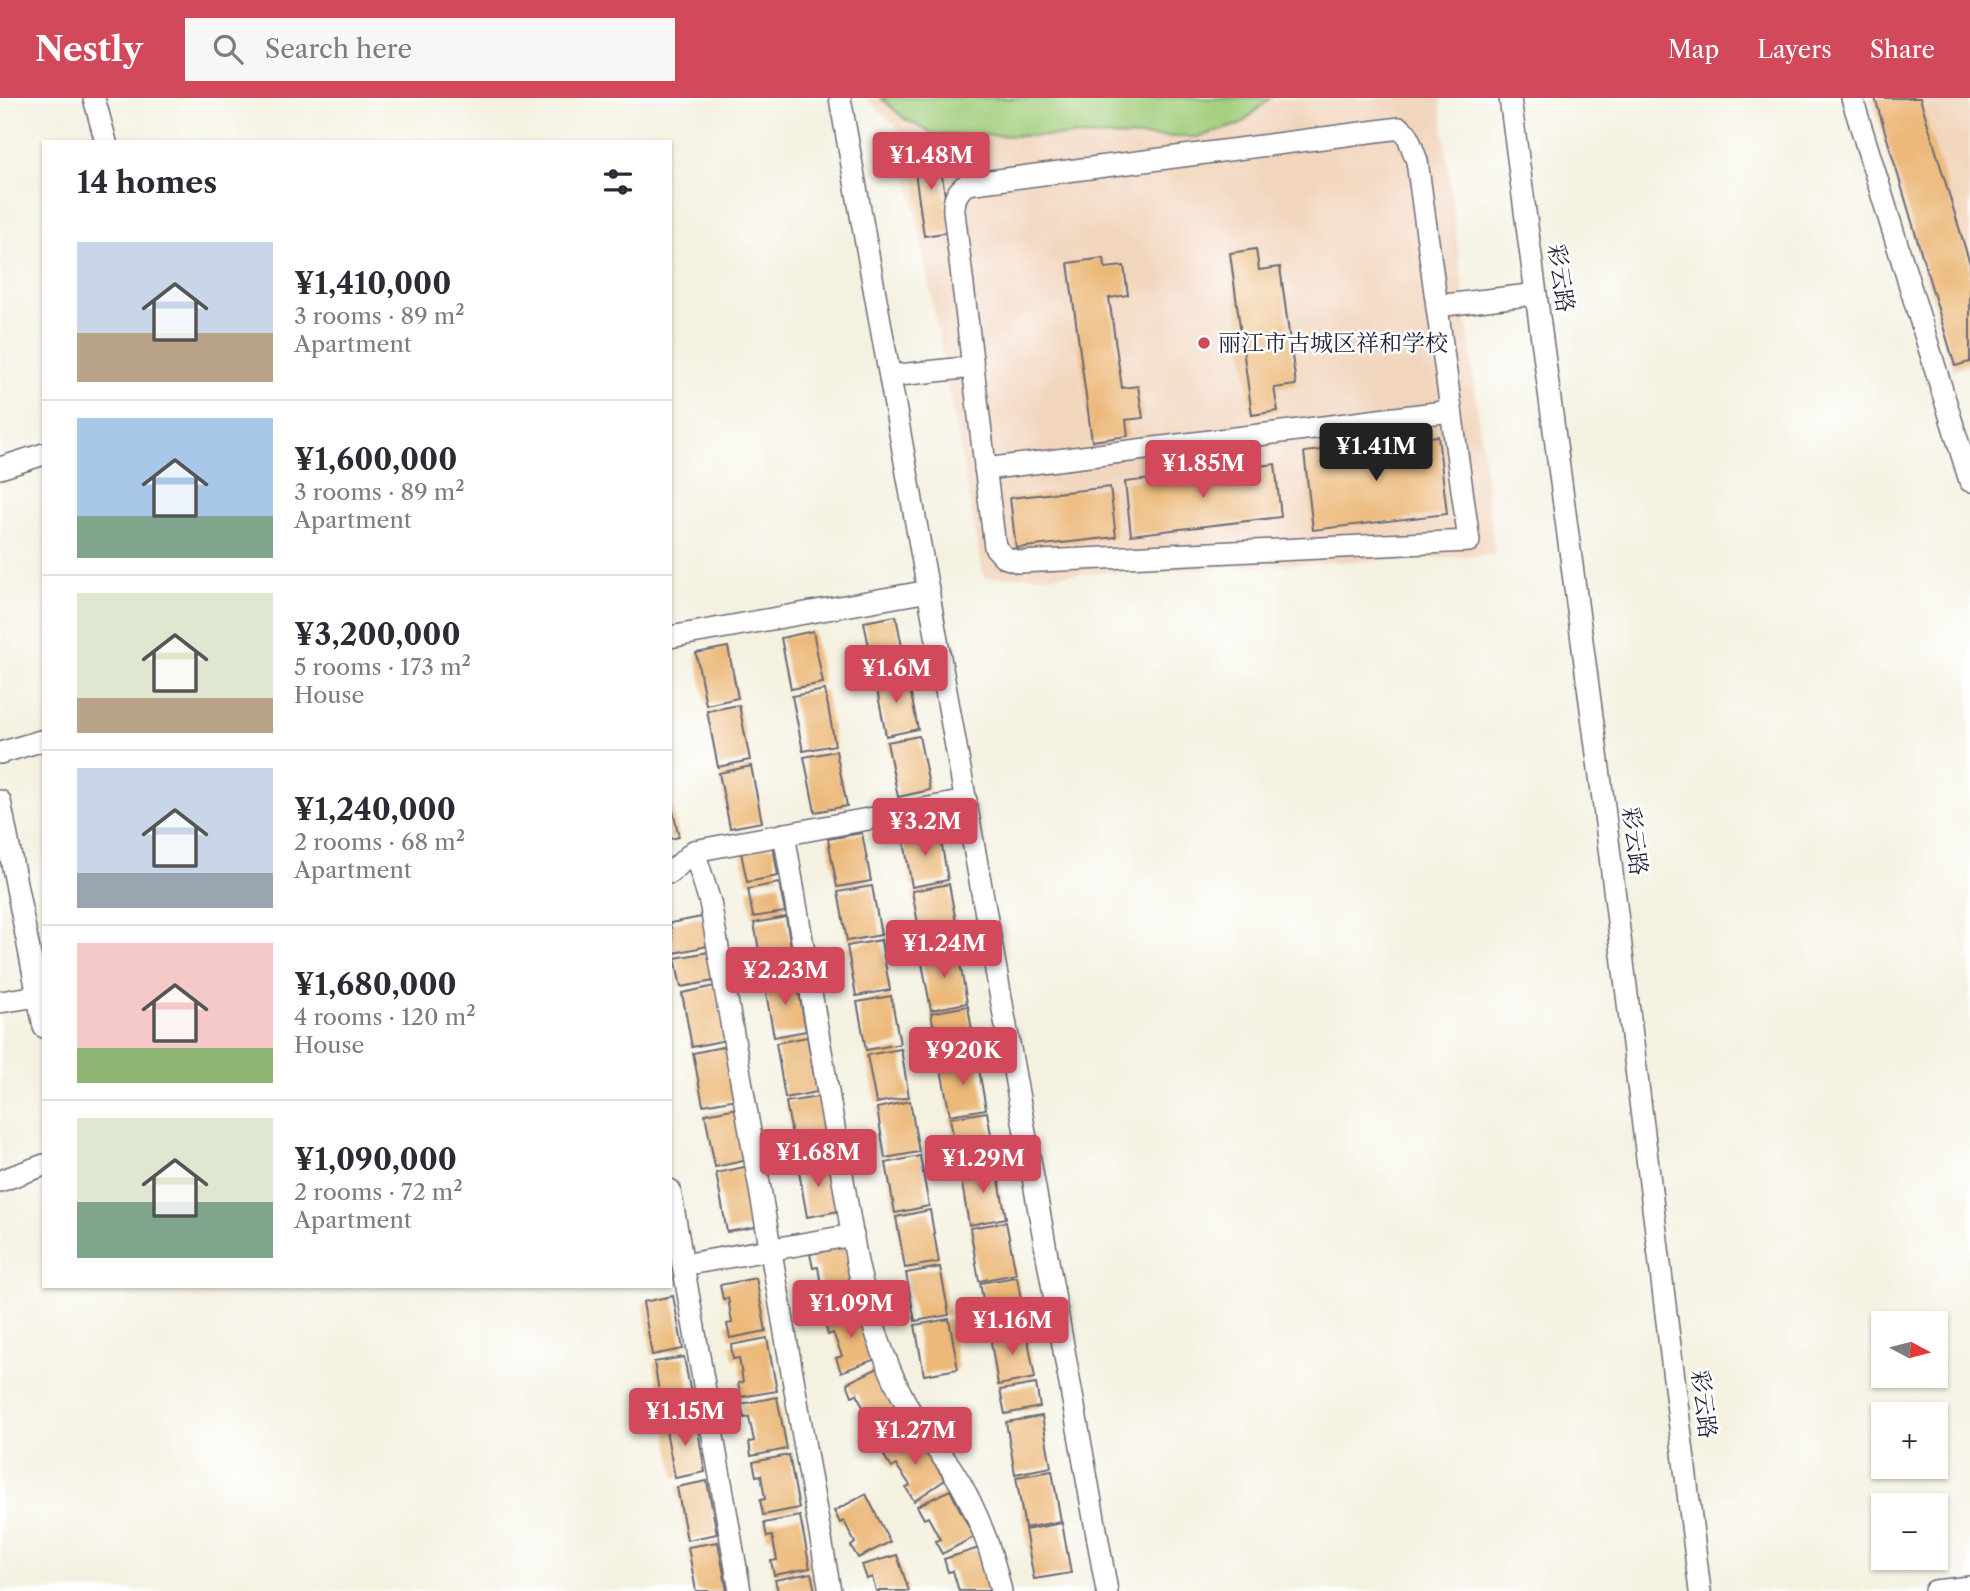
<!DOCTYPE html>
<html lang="en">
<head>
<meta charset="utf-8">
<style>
  body { margin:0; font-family:"Libre Caslon Text","Noto Serif SC",serif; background:#f7f7f7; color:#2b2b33; height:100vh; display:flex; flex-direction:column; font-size:26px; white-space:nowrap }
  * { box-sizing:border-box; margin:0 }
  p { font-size:23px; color:#7c7c81 }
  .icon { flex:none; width:38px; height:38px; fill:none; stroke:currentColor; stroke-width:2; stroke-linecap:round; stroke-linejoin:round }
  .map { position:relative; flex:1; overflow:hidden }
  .drawer { position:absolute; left:42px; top:42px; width:630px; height:1148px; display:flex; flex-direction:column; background:#fff; border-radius:0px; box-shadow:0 2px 5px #0004 }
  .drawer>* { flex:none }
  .needle { width:46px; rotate:97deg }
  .fabs { position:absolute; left:1871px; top:1213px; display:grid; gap:14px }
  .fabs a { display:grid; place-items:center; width:77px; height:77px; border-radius:0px; background:#fff; box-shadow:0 2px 5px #0004; font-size:35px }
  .price { position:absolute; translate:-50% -60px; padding:0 16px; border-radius:7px; background:#d1495b; color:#fff; font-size:23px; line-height:46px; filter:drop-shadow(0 2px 4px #0008) }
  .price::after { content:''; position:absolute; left:50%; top:42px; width:21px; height:16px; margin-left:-10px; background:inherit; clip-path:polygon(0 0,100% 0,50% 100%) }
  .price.active { background:#222; color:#fff }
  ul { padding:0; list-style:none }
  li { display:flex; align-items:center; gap:21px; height:175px; padding:0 35px }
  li+li { border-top:2px solid #e1e1e2 }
  li span { display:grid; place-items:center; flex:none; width:196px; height:140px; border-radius:0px; color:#555 }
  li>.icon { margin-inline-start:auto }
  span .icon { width:84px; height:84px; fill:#fffc; stroke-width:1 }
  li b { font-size:30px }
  h2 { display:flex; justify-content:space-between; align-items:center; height:84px; padding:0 35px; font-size:30px }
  header { display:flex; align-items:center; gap:42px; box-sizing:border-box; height:98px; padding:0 35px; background:#d1495b; color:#fff }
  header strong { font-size:33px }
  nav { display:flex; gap:38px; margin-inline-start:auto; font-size:24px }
  .search { width:490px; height:63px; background:#f7f7f7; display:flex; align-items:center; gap:18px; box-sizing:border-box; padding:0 24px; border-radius:0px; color:#7c7c81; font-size:26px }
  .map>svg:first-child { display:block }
  .built { fill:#f2d5bd }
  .green { fill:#a1cd7a; stroke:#62785a; stroke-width:2 }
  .building { fill:#ecb97a }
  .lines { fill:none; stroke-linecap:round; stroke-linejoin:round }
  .minor-casing { stroke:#6c6a75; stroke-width:24 }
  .minor { stroke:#fff; stroke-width:21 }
  .poi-dot { fill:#d1495b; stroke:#fff; stroke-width:2.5 }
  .labels { text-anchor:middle; stroke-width:5; stroke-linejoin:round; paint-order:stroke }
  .street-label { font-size:23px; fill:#22223b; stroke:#fff }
  .poi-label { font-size:23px; fill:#22223b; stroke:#fff; text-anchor:start }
</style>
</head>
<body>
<header>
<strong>Nestly</strong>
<div class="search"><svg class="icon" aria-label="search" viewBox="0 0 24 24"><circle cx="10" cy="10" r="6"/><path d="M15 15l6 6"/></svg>Search here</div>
<nav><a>Map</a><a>Layers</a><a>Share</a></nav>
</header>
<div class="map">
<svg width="1970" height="1493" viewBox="0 0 1970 1493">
  <rect width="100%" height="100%" fill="#fff"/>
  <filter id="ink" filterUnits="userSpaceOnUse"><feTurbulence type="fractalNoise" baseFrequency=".0143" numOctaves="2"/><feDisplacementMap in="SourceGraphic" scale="14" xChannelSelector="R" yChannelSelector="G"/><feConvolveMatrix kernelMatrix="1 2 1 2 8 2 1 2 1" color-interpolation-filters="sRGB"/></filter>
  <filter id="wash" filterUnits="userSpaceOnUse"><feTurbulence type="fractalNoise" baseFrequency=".00686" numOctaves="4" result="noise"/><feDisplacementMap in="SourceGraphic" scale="28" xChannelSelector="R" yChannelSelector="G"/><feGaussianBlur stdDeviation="1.57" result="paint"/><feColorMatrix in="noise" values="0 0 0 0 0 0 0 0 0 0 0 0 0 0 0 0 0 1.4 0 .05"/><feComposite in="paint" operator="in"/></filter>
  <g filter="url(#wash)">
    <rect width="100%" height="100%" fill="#f4f1e0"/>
    <!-- built -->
    <g class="built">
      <polygon points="866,0 1440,0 1495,457 984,480 900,33"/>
      <polygon points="1871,0 1970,0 1970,268 1953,273"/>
    </g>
    <!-- green -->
    <polygon class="green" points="881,0 1270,0 1241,26 1198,39 936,37 906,22"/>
    <g id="blocks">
      <!-- building -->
      <g class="building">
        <polygon points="1875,0 1920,0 1970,166 1970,264 1955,268"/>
        <polygon points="938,49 950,134 924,138 912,53"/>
        <polygon points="1256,151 1259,172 1280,169 1296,287 1274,290 1278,313 1252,317 1230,155"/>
        <polygon points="1104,160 1105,170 1124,168 1128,197 1109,200 1122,290 1138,288 1143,320 1126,322 1128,338 1092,343 1068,165"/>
        <polygon points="1438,338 1447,416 1313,432 1304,354"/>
        <polygon points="1275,366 1281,419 1131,437 1125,384"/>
        <polygon points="1110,389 1116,439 1016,450 1010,400"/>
        <polygon points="896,518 906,569 874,575 864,524"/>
        <polygon points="813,533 823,585 791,591 781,540"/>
        <polygon points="728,549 738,600 706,607 696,555"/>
        <polygon points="907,576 918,631 886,638 875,582"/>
        <polygon points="825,592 835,647 803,653 792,598"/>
        <polygon points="739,607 750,662 718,669 707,613"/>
        <polygon points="919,638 930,692 898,699 887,644"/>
        <polygon points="836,653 847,708 815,714 804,659"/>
        <polygon points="751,668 762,724 730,730 719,675"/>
        <polygon points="670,700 679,739 670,741"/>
        <polygon points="939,731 948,782 912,789 903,738"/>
        <polygon points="862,735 871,783 837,789 828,741"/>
        <polygon points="773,748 778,778 747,784 741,754"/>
        <polygon points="779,785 785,814 753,819 748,791"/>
        <polygon points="949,786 958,835 921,842 912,793"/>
        <polygon points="872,788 881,837 847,843 838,794"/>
        <polygon points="702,819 708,848 674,855 670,825"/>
        <polygon points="786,819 795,874 764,879 754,825"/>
        <polygon points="881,842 890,892 856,898 847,848"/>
        <polygon points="958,853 967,905 931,912 921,860"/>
        <polygon points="709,854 714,883 681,889 675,860"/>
        <polygon points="796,878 806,933 774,939 764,884"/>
        <polygon points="715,888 726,942 692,949 682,895"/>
        <polygon points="891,898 900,946 866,952 857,904"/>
        <polygon points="968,908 976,957 940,964 931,915"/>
        <polygon points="807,939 817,994 785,1000 776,945"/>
        <polygon points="727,948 737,1001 703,1007 693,955"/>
        <polygon points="901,951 909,999 876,1005 867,957"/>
        <polygon points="977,960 986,1011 950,1017 940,967"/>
        <polygon points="818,999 828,1054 796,1059 786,1004"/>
        <polygon points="910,1003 919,1054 885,1060 877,1010"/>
        <polygon points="738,1010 748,1062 715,1069 705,1016"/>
        <polygon points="987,1014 996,1065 959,1072 950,1020"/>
        <polygon points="920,1058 929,1108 895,1115 886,1065"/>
        <polygon points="829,1062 839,1113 807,1119 798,1068"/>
        <polygon points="996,1067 1006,1120 969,1127 960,1074"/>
        <polygon points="749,1068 761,1128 727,1134 716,1075"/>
        <polygon points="930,1112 939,1164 905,1170 896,1119"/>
        <polygon points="1006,1124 1016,1176 979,1183 970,1130"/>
        <polygon points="846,1149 856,1202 820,1209 817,1194 822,1193 818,1169 813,1170 810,1156"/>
        <polygon points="940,1169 949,1217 915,1223 906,1175"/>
        <polygon points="1017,1179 1026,1229 989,1235 980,1185"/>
        <polygon points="756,1180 766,1233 730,1240 727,1226 732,1225 728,1200 723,1201 720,1187"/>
        <polygon points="673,1198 683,1251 652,1257 643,1204"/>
        <polygon points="858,1211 876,1261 841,1274 836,1260 842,1258 833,1235 828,1237 824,1223"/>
        <polygon points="949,1221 958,1271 924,1277 915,1227"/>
        <polygon points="1026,1231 1035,1280 998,1287 990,1238"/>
        <polygon points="767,1240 777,1293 741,1299 738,1285 743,1284 739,1260 733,1261 731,1247"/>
        <polygon points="684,1259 694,1312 663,1317 654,1264"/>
        <polygon points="880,1269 902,1318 869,1334 863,1320 867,1318 857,1296 852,1298 847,1285"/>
        <polygon points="1036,1286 1040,1309 1005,1316 1000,1292"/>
        <polygon points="777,1299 787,1351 751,1358 749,1344 754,1343 749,1319 744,1320 741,1306"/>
        <polygon points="1042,1318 1051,1369 1015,1376 1006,1324"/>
        <polygon points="696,1321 705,1374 675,1380 665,1327"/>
        <polygon points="915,1337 945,1382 914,1403 906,1390 910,1387 896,1367 892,1370 884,1358"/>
        <polygon points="789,1357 799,1410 763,1417 760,1402 765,1401 761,1377 756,1378 753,1364"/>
        <polygon points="1052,1373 1061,1423 1025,1430 1016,1379"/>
        <polygon points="707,1383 717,1436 687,1442 677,1389"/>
        <polygon points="950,1392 974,1439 942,1456 935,1443 940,1441 928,1419 924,1421 917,1408"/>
        <polygon points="866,1396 890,1444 858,1460 851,1448 855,1445 844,1423 840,1425 834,1413"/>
        <polygon points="800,1418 810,1470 774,1477 771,1463 777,1462 772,1438 767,1439 764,1425"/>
        <polygon points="1062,1425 1071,1475 1034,1481 1025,1432"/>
        <polygon points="718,1444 727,1493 696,1493 688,1449"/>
        <polygon points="979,1450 992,1493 959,1493 953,1473 948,1474 944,1461"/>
        <polygon points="897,1457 909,1493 876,1493 872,1479 867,1481 862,1467"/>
        <polygon points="811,1475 815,1493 778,1493 775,1482"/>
      </g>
    </g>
  </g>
  <g filter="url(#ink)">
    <use href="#blocks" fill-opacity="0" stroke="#6c6a75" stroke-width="2"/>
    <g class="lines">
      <!-- minor casing -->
      <g class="minor-casing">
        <g id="minor">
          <polyline points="94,0 106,44"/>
          <polyline points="840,0 1107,1493"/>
          <polyline points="1510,0 1603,701 1700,1493"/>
          <polyline points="1852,0 1970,383"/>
          <path d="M 1400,30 L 1407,36 L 1417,63 L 1469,443 L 1019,464 L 1004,459 L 995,449 L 954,114 C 953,102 957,93 967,86 Z"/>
          <polyline points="1437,208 1536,196"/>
          <polyline points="890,278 973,269"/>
          <polyline points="0,370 44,356"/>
          <polyline points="985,371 1451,313"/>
          <polyline points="670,539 929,493"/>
          <polyline points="0,655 44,642"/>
          <polyline points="0,703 44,929"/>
          <path d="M 784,736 L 857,1164 C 869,1220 886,1274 916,1323 C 926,1340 940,1354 951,1370 C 976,1408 991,1449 1001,1493"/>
          <polyline points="694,753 710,804 830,1493"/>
          <polyline points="670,775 694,753 966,703"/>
          <polyline points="0,904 44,897"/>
          <polyline points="0,1083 44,1067"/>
          <polyline points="670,1092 740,1493"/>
          <polyline points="683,1167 853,1137"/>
          <polyline points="1935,1493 1970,1489"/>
        </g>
      </g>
      <!-- minor -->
      <use href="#minor" class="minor"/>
    </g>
  </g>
  <!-- markers -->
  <circle class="poi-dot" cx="1204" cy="245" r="7"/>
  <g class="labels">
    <!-- street labels -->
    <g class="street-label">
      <text transform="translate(1561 180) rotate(82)" y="8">彩云路</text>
      <text transform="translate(1635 743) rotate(83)" y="8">彩云路</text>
      <text transform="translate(1704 1306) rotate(83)" y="8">彩云路</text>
    </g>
    <!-- poi labels -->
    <g class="poi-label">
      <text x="1218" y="253">丽江市古城区祥和学校</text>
    </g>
  </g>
</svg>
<div class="fabs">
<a><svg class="needle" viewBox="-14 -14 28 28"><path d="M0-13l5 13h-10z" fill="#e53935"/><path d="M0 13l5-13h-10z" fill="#7c7c81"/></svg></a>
<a>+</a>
<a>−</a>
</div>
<b class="price" style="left:931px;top:94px">¥1.48M</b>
<b class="price active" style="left:1376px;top:385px">¥1.41M</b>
<b class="price" style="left:1203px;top:402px">¥1.85M</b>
<b class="price" style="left:896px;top:607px">¥1.6M</b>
<b class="price" style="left:925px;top:760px">¥3.2M</b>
<b class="price" style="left:944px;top:882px">¥1.24M</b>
<b class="price" style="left:785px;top:909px">¥2.23M</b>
<b class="price" style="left:963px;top:989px">¥920K</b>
<b class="price" style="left:818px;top:1091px">¥1.68M</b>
<b class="price" style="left:983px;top:1097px">¥1.29M</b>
<b class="price" style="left:851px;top:1242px">¥1.09M</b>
<b class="price" style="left:1012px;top:1259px">¥1.16M</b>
<b class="price" style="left:685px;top:1350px">¥1.15M</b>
<b class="price" style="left:915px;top:1369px">¥1.27M</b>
<section class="drawer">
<h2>14 homes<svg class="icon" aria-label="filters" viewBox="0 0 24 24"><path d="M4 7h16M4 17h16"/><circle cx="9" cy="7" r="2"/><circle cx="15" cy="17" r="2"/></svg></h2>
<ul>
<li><span style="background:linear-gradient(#c9d6e8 65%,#b9a48a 0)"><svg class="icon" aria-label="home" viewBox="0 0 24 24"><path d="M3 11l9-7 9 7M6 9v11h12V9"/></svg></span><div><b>¥1,410,000</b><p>3 rooms · 89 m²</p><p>Apartment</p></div></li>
<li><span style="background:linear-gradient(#a9c7e8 70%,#7fa58c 0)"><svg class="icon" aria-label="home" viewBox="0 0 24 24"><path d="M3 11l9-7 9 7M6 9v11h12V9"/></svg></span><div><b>¥1,600,000</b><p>3 rooms · 89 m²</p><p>Apartment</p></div></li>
<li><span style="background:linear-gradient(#dfe7d0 75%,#b9a48a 0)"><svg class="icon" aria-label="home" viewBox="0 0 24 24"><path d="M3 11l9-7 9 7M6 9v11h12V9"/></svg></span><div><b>¥3,200,000</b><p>5 rooms · 173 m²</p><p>House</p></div></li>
<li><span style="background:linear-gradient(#c9d6e8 75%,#9aa5b1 0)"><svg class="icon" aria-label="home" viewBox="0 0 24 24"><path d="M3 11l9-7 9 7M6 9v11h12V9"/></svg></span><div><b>¥1,240,000</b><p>2 rooms · 68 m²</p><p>Apartment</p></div></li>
<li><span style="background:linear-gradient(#f6c9c9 75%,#8fb573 0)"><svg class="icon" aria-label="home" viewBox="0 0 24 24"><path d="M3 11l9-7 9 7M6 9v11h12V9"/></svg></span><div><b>¥1,680,000</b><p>4 rooms · 120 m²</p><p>House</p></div></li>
<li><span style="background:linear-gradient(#dfe7d0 60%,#7fa58c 0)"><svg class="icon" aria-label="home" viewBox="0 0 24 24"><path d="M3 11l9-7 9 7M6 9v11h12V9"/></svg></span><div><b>¥1,090,000</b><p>2 rooms · 72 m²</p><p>Apartment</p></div></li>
</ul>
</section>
</div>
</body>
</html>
